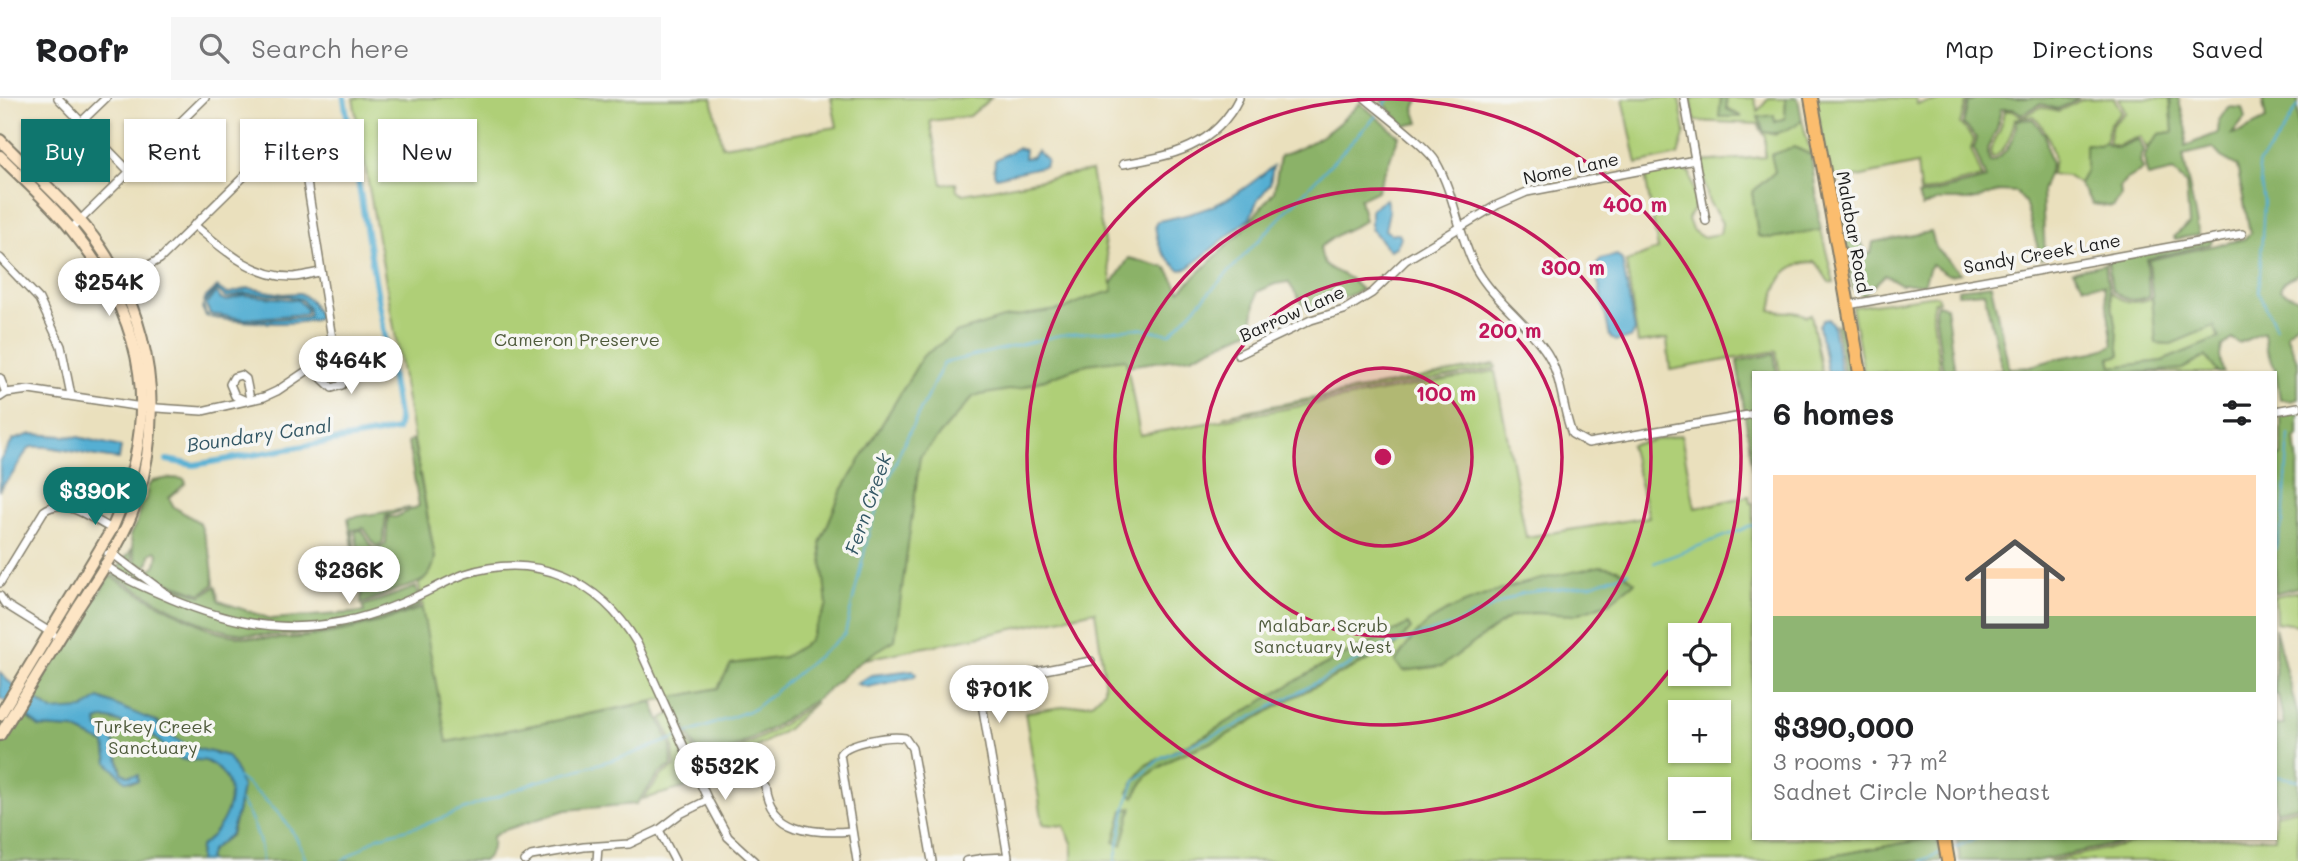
<!DOCTYPE html>
<html lang="en">
<head>
<meta charset="utf-8">
<style>
  body { margin:0; font-family:Mali,sans-serif; background:#f6f6f6; color:#202124; height:100vh; display:flex; flex-direction:column; font-size:26px; white-space:nowrap }
  * { box-sizing:border-box; margin:0 }
  p { font-size:23px; color:#757577 }
  .icon { flex:none; width:38px; height:38px; fill:none; stroke:currentColor; stroke-width:2; stroke-linecap:round; stroke-linejoin:round }
  .map { position:relative; flex:1; overflow:hidden }
  .details { position:absolute; left:1752px; top:273px; width:525px; height:469px; display:flex; flex-direction:column; background:#fff; border-radius:0px; box-shadow:0 2px 5px #0004 }
  .details>* { flex:none }
  .guide { position:absolute; left:21px; top:21px; width:665px; height:63px; display:flex; gap:14px }
  .buttons { position:absolute; left:1668px; top:525px; display:grid; gap:14px }
  .buttons a { display:grid; place-items:center; width:63px; height:63px; border-radius:0px; background:#fff; box-shadow:0 2px 5px #0004; font-size:35px }
  .price { position:absolute; translate:-50% -60px; padding:0 16px; border-radius:24px; background:#fff; color:#222; font-size:23px; line-height:46px; filter:drop-shadow(0 2px 4px #0008) }
  .price::after { content:''; position:absolute; left:50%; top:42px; width:21px; height:16px; margin-left:-10px; background:inherit; clip-path:polygon(0 0,100% 0,50% 100%) }
  .price.active { background:#0f766e; color:#fff }
  ul { padding:0; list-style:none }
  li { display:grid; align-content:center; gap:14px; height:371px; padding:0 21px }
  li+li { border-top:2px solid #e0e0e0 }
  li span { display:grid; place-items:center; height:217px; border-radius:0px; color:#555 }
  li>.icon { margin-inline-start:auto }
  span .icon { width:126px; height:126px; fill:#fffc; stroke-width:1 }
  li b { font-size:30px }
  h2 { display:flex; justify-content:space-between; align-items:center; height:84px; padding:0 21px; font-size:30px }
  .pill { padding:0 24px; border-radius:0px; background:#fff; box-shadow:0 2px 5px #0004; font-size:24px; line-height:63px }
  .pill.active { background:#0f766e; color:#fff }
  header { display:flex; align-items:center; gap:42px; box-sizing:border-box; height:98px; padding:0 35px; background:#fff; border-bottom:2px solid #e0e0e0 }
  header strong { font-size:33px }
  nav { display:flex; gap:38px; margin-inline-start:auto; font-size:24px }
  .search { width:490px; height:63px; background:#f6f6f6; display:flex; align-items:center; gap:18px; box-sizing:border-box; padding:0 24px; border-radius:0px; color:#757577; font-size:26px }
  .map>svg:first-child { display:block }
  .green { fill:#afcf77; stroke:#66764a; stroke-width:2; fill-rule:evenodd }
  .forest { fill:#8bb268; stroke:#546742; stroke-width:2 }
  .water { fill:#55afd3; stroke:#386678; stroke-width:2 }
  .lines { fill:none; stroke-linecap:round; stroke-linejoin:round }
  .stream { stroke:#55afd3; stroke-width:2 }
  .canal { stroke:#55afd3; stroke-width:6 }
  .street-casing { stroke:#837e6c; stroke-width:10 }
  .secondary-casing { stroke:#837e6c; stroke-width:14 }
  .primary-casing { stroke:#837e6c; stroke-width:16 }
  .street { stroke:#fff; stroke-width:7 }
  .secondary { stroke:#fde5c5; stroke-width:10 }
  .primary { stroke:#fbbd6e; stroke-width:12 }
  .ring { fill:none; stroke:#c2185b; stroke-width:3.5 }
  .labels { text-anchor:middle; stroke-width:7; stroke-linejoin:round; paint-order:stroke }
  .street-label { font-size:18px; fill:#1c1c1c; stroke:#f6f6f2 }
  .park-label { font-size:18px; fill:#4f5b3c; stroke:#f6f6f2 }
  .water-label { font-size:19px; font-style:italic; fill:#335765; stroke:#f6f6f2 }
  .centre { fill:#c2185b; stroke:#f6f6f2; stroke-width:3.5 }
  .ring-label { font-size:21px; text-anchor:middle; font-weight:bold; fill:#c2185b; stroke:#f6f6f2; stroke-width:7; stroke-linejoin:round; paint-order:stroke }
</style>
</head>
<body>
<header>
<strong>Roofr</strong>
<div class="search"><svg class="icon" aria-label="search" viewBox="0 0 24 24"><circle cx="10" cy="10" r="6"/><path d="M15 15l6 6"/></svg>Search here</div>
<nav><a>Map</a><a>Directions</a><a>Saved</a></nav>
</header>
<div class="map">
<svg width="2298" height="763" viewBox="0 0 2298 763">
  <rect width="100%" height="100%" fill="#f6f6f2"/>
  <filter id="ink" filterUnits="userSpaceOnUse"><feTurbulence type="fractalNoise" baseFrequency=".0143" numOctaves="2"/><feDisplacementMap in="SourceGraphic" scale="14" xChannelSelector="R" yChannelSelector="G"/><feConvolveMatrix kernelMatrix="1 2 1 2 8 2 1 2 1" color-interpolation-filters="sRGB"/></filter>
  <filter id="wash" filterUnits="userSpaceOnUse"><feTurbulence type="fractalNoise" baseFrequency=".00686" numOctaves="4" result="noise"/><feDisplacementMap in="SourceGraphic" scale="28" xChannelSelector="R" yChannelSelector="G"/><feGaussianBlur stdDeviation="1.57" result="paint"/><feColorMatrix in="noise" values="0 0 0 0 0 0 0 0 0 0 0 0 0 0 0 0 0 1.4 0 .05"/><feComposite in="paint" operator="in"/></filter>
  <g filter="url(#wash)">
    <rect width="100%" height="100%" fill="#eae0bd"/>
    <!-- green -->
    <g class="green">
      <path d="M 353,0 L 712,0 L 722,48 L 837,29 L 831,0 L 991,0 L 970,18 L 930,23 L 942,86 L 956,85 L 957,93 L 964,96 L 1091,73 L 1140,337 L 1495,273 L 1526,439 L 1649,419 L 1630,347 L 1681,337 L 1695,410 L 1749,398 L 1750,405 L 1753,405 L 1754,740 L 1932,740 L 1803,763 L 1072,763 L 1072,745 L 1064,728 L 1043,726 L 1025,614 L 1092,605 L 1104,593 L 1104,576 L 1095,513 L 981,538 L 447,644 L 468,763 L 0,763 L 0,648 L 110,478 C 144,499 180,523 219,534 C 279,551 365,531 423,510 L 415,464 L 435,459 ZM 1680,537 L 1718,537 L 1718,576 L 1680,576 ZM 1680,614 L 1718,614 L 1718,653 L 1680,653 ZM 1680,691 L 1718,691 L 1718,730 L 1680,730 Z"/>
      <polygon points="1623,0 1679,0 1685,34 1678,57 1637,66"/>
      <path d="M 1691,0 L 1721,0 L 1720,19 L 1740,18 L 1727,10 L 1726,0 L 1754,0 L 1758,13 L 1769,0 L 1786,0 L 1785,20 L 1775,24 L 1758,19 L 1764,34 L 1775,37 L 1802,22 L 1811,57 L 1794,49 L 1775,74 L 1752,94 L 1759,138 L 1772,140 L 1821,132 L 1834,185 L 1829,184 L 1816,164 C 1783,164 1776,185 1771,212 C 1783,216 1795,211 1806,218 L 1811,216 L 1822,275 L 1780,275 L 1776,253 L 1670,272 L 1667,241 L 1638,245 L 1626,164 L 1658,151 L 1645,77 L 1683,72 L 1690,75 L 1696,106 L 1688,121 L 1692,132 L 1702,139 L 1720,136 L 1722,125 L 1708,102 L 1701,64 L 1765,59 L 1765,39 L 1758,26 L 1695,23 Z"/>
      <polygon points="1815,0 1916,0 1917,6 1954,0 1972,0 1966,4 1960,26 1974,41 1971,51 1982,79 1920,95 1917,66 1830,85"/>
      <path d="M 2114,0 L 2122,14 L 2110,26 L 2105,44 L 2099,47 L 2086,46 L 2086,72 L 2079,86 L 2067,78 L 2050,76 C 2060,57 2047,32 2034,18 L 2015,21 C 2012,34 2007,54 1992,60 L 1990,52 L 2000,32 L 2004,13 L 2013,13 L 2022,19 L 2041,9 L 2059,13 L 2083,1 Z"/>
      <polygon points="2118,0 2170,0 2173,34 2159,36 2147,51 2140,38 2117,48 2108,45 2112,27 2126,14"/>
      <path d="M 2110,194 C 2125,205 2134,207 2152,200 L 2156,245 L 2171,246 L 2215,227 L 2219,240 L 2162,263 L 2112,269 L 2110,260 L 2120,257 Z"/>
      <polygon points="1937,197 1939,203 1934,204 1932,212 1940,275 1864,275 1852,209"/>
      <polygon points="1845,210 1857,275 1851,275 1840,227 1840,211"/>
      <polygon points="2206,258 2218,275 2135,275 2182,271"/>
      <polygon points="1495,266 1496,270 1223,319 1245,313"/>
      <polygon points="2298,493 2298,527 2276,524 2275,498"/>
      <polygon points="816,604 786,632 690,688 643,701 663,676 675,669 673,646 662,621 673,614 703,669 768,636"/>
      <polygon points="2298,711 2298,763 2049,763 2158,740 2275,740 2275,716"/>
    </g>
    <!-- forest -->
    <g class="forest">
      <polygon points="1379,0 1420,0 1414,10 1419,25 1404,28"/>
      <polygon points="1721,0 1726,0 1727,11 1742,19 1719,19"/>
      <path d="M 1786,0 L 1798,0 L 1802,22 C 1790,31 1779,38 1764,34 L 1758,19 L 1774,17 L 1775,24 L 1785,20 Z"/>
      <path d="M 1977,0 L 2079,0 L 2058,11 L 2041,6 L 2022,16 L 2014,11 L 2001,11 L 1997,31 L 1987,51 L 1990,64 C 2007,59 2015,39 2017,22 L 2033,21 L 2045,37 L 2051,67 L 2042,93 L 2045,159 L 2041,161 L 2025,104 L 2016,94 L 1999,93 L 1977,102 L 1939,102 L 1922,109 L 1918,98 L 1986,81 L 1974,50 L 1977,40 L 1963,26 L 1968,5 Z"/>
      <path d="M 2170,0 L 2178,0 L 2187,32 L 2185,48 L 2218,35 L 2219,22 L 2228,9 L 2242,10 L 2245,20 L 2232,36 L 2240,34 L 2266,21 L 2262,0 L 2298,0 L 2298,40 L 2296,44 L 2298,54 L 2298,176 L 2283,184 L 2280,192 L 2298,201 L 2298,224 L 2286,236 L 2298,264 L 2298,301 L 2291,303 L 2280,301 L 2275,270 L 2266,251 L 2264,234 L 2239,245 L 2233,241 L 2222,248 L 2220,258 L 2223,275 L 2218,275 L 2206,258 L 2182,271 L 2135,275 L 1986,275 L 2002,271 L 1984,194 L 1958,196 L 1958,191 L 1991,187 L 2009,270 C 2028,271 2045,263 2064,259 C 2081,255 2097,256 2113,247 L 2104,187 L 2084,188 L 2073,173 L 2105,166 L 2120,257 L 2110,260 L 2112,269 L 2162,263 L 2219,240 L 2214,228 L 2171,246 L 2156,245 L 2149,162 L 2244,141 L 2250,135 L 2237,68 L 2221,59 L 2213,50 L 2183,57 L 2199,137 L 2175,141 L 2174,138 L 2189,126 L 2186,86 L 2173,73 L 2148,79 C 2141,57 2145,54 2159,36 L 2173,34 Z"/>
      <path d="M 1360,5 L 1399,38 L 1377,93 L 1360,101 L 1365,123 L 1340,135 L 1320,149 C 1323,174 1332,169 1349,180 C 1354,183 1358,189 1362,192 L 1309,215 L 1288,184 L 1275,186 L 1257,194 L 1251,232 L 1191,259 L 1127,268 L 1125,261 L 1087,266 L 1021,290 L 974,298 L 920,359 L 895,542 L 862,562 L 818,600 L 767,633 L 704,666 L 669,600 L 718,590 L 731,566 L 784,559 L 808,544 L 827,507 L 820,445 L 841,394 L 923,258 L 956,235 L 1003,220 L 1064,211 L 1085,201 L 1113,193 L 1112,186 L 1129,160 L 1167,170 L 1180,193 L 1240,135 L 1274,94 L 1280,58 C 1314,46 1335,31 1360,5 Z"/>
      <polygon points="2138,41 2144,52 2140,63 2143,72 2126,82 2120,89 2121,98 2112,109 2093,106 2079,86 2086,72 2086,46 2099,47 2105,44 2107,47 2117,50"/>
      <polygon points="1794,49 1811,57 1821,132 1772,140 1758,138 1752,94 1775,74 1771,57"/>
      <polygon points="1847,112 1867,157 1871,155 1873,144 1931,134 1936,150 1961,175 1949,177 1931,166 1924,186 1901,186 1885,177 1863,198 1853,191 1839,121"/>
      <path d="M 2213,140 L 2210,146 L 2147,161 L 2149,198 C 2133,205 2126,202 2112,192 L 2108,165 L 2106,164 Z"/>
      <polygon points="1937,206 1946,208 1955,275 1943,275 1935,212"/>
      <polygon points="1836,227 1840,227 1851,275 1844,275"/>
      <polygon points="1774,256 1777,275 1754,275 1753,373 1737,263"/>
      <polygon points="2298,313 2298,338 2295,341 2298,369 2298,489 2275,495 2275,360 2281,358 2281,316"/>
      <path d="M 413,341 L 435,460 C 431,486 415,486 393,493 C 382,497 372,502 361,506 L 363,476 L 355,433 L 362,432 L 373,450 L 379,451 L 386,445 L 388,419 L 396,419 L 419,408 L 408,344 Z"/>
      <polygon points="170,380 184,381 186,385 169,400 174,409 200,425 211,459 214,486 201,496 156,480 148,473 156,467 158,456 156,453 150,456 149,465 145,468 136,465 130,437 137,424 140,408 146,401 148,388 153,383"/>
      <polygon points="410,410 386,418 383,444 378,448 375,447 364,430 352,432 359,485 348,420"/>
      <path d="M 131,452 L 133,466 L 145,471 L 149,469 L 145,474 L 155,482 L 201,498 L 216,488 L 219,503 L 271,521 L 364,514 L 363,508 L 416,489 L 420,508 C 406,513 393,519 379,523 C 337,534 260,544 219,531 C 181,519 147,497 113,477 Z"/>
      <path d="M 1601,468 L 1618,471 L 1635,484 L 1610,504 L 1574,517 L 1532,515 L 1510,519 L 1442,568 L 1404,573 L 1395,564 C 1405,550 1416,533 1430,523 C 1476,493 1548,479 1601,468 Z"/>
      <path d="M 110,478 C 138,495 165,511 196,524 C 204,528 212,533 221,535 C 285,550 361,532 422,510 L 447,644 L 652,604 L 671,648 L 672,668 L 661,674 L 636,706 L 566,712 L 502,733 L 492,739 C 493,750 492,756 483,763 L 210,763 L 208,760 L 210,753 L 231,737 L 237,715 L 242,689 L 235,670 L 227,658 L 190,649 L 158,630 L 159,625 C 125,608 88,613 52,613 L 32,598 Z"/>
      <polygon points="1408,526 1411,531 1391,553 1374,559 1292,600 1220,641 1177,658 1147,678 1134,699 1128,694 1144,668 1202,639 1318,570"/>
      <polygon points="2275,530 2298,618 2298,708 2275,713 2275,627 2284,627 2278,597 2275,596"/>
      <path d="M 21,615 L 39,629 L 74,631 L 105,646 L 108,665 L 130,684 L 138,683 L 138,678 L 128,678 L 122,675 C 119,660 114,638 98,632 L 97,623 C 108,618 112,622 122,625 C 129,627 137,626 143,630 C 157,637 167,655 182,661 C 189,664 200,660 208,664 C 248,685 226,729 200,749 L 199,763 L 0,763 L 0,648 Z"/>
      <polygon points="1132,710 1122,747 1114,744 1123,712"/>
      <polygon points="1932,740 1937,740 1941,763 1803,763"/>
      <polygon points="1957,740 2145,740 2036,763 1960,763"/>
    </g>
    <!-- water -->
    <g class="water">
      <polygon points="1017,50 1025,52 1024,60 1032,59 1037,53 1047,62 1045,68 996,79 994,75 995,62"/>
      <path d="M 1273,68 L 1270,86 L 1257,103 L 1250,120 L 1188,170 L 1180,172 C 1161,155 1158,151 1155,127 L 1158,123 C 1211,113 1231,103 1273,68 Z"/>
      <path d="M 1386,101 L 1389,113 L 1385,132 L 1391,136 L 1399,136 L 1401,140 L 1396,149 L 1390,152 C 1382,146 1379,138 1371,131 L 1371,111 Z"/>
      <polygon points="1617,157 1622,162 1635,233 1631,240 1616,243 1610,239 1595,169 1601,161"/>
      <path d="M 217,189 L 227,196 L 249,190 L 283,196 L 300,195 L 311,203 L 320,219 C 304,230 235,223 214,220 L 210,219 L 245,223 L 306,219 L 309,217 L 308,209 L 301,201 L 288,198 L 244,195 L 226,200 L 216,191 L 203,207 L 205,215 L 209,219 L 206,218 L 202,210 L 206,199 Z"/>
      <polygon points="216,194 220,200 226,203 243,197 298,202 306,210 306,216 245,221 210,216 206,207"/>
      <polygon points="1829,221 1833,227 1841,275 1828,275 1819,228 1823,222"/>
      <path d="M 31,336 L 78,339 L 121,349 L 119,361 C 89,360 61,347 31,349 C 20,359 19,368 11,378 C 7,383 3,386 0,391 L 0,363 L 13,342 Z"/>
      <polygon points="913,572 916,576 914,579 868,589 857,586 871,577"/>
      <path d="M 0,574 L 7,582 L 52,613 L 83,611 L 99,600 L 159,625 L 158,630 L 190,649 L 227,658 L 235,670 L 242,689 L 237,715 L 230,737 L 211,752 L 208,760 L 210,763 L 199,763 L 200,749 C 226,729 248,685 208,664 C 200,660 190,664 181,661 C 167,656 157,637 143,630 C 138,626 129,627 122,625 C 112,622 108,618 97,623 L 98,631 L 111,634 L 122,675 L 128,678 L 138,677 L 138,683 L 125,683 L 108,665 L 105,646 L 74,631 L 39,629 L 20,612 L 0,600 Z"/>
    </g>
    <g class="lines">
      <!-- stream -->
      <g class="stream">
        <polyline points="1383,9 1389,0"/>
        <polyline points="2276,230 2259,194 2264,104 2258,66 2279,40 2298,8"/>
        <polyline points="2275,452 2283,424 2289,337"/>
        <polyline points="1654,465 1754,427"/>
        <polyline points="683,637 754,611 845,536 870,430 901,351 944,265 1060,237 1138,230 1170,236 1377,17"/>
        <polyline points="2275,678 2298,682"/>
        <path d="M 238,679 C 267,702 295,726 306,763"/>
        <path d="M 240,703 C 254,722 261,740 262,763"/>
        <polyline points="1953,750 1978,740"/>
        <polyline points="342,763 378,739 426,726 536,684 629,657 678,639"/>
        <polyline points="1115,763 1126,707 1135,683 1162,659 1233,629 1383,549 1456,526 1522,495 1591,487 1629,474"/>
        <polyline points="1921,763 1940,755"/>
      </g>
      <!-- canal -->
      <polyline class="canal" points="167,362 194,367 397,332 399,323 344,0"/>
    </g>
  </g>
  <g filter="url(#ink)">
    <g class="lines">
      <!-- street casing -->
      <g class="street-casing">
        <g id="street">
          <polyline points="58,0 129,73"/>
          <path d="M 1365,0 C 1381,14 1428,49 1436,64 C 1455,97 1458,136 1475,169 C 1493,202 1527,224 1547,255 C 1562,279 1562,310 1572,336 L 1588,345 L 1754,316"/>
          <polyline points="1684,0 1706,123"/>
          <polyline points="81,24 106,0"/>
          <path d="M 1123,66 C 1172,58 1215,49 1239,0"/>
          <path d="M 194,127 C 223,151 254,180 294,179 C 303,178 312,175 321,174"/>
          <polyline points="71,131 205,0"/>
          <polyline points="0,160 39,201 61,248 71,297"/>
          <polyline points="1848,207 2242,136"/>
          <polyline points="1238,257 1311,222 1344,212 1372,195 1406,162 1497,107 1527,94 1695,62"/>
          <polyline points="311,270 332,290 342,287 342,276 333,247"/>
          <polyline points="0,280 6,295"/>
          <polyline points="0,299 6,295 29,292 142,309 202,313 264,299 277,293 311,270 333,247 303,59 291,46 276,47 160,161 111,188"/>
          <polyline points="244,302 235,298 230,286 234,279 241,277 246,281 250,301"/>
          <polyline points="2275,313 2298,309"/>
          <polyline points="108,456 113,456 169,498"/>
          <path d="M 104,466 C 120,479 141,488 160,496 C 216,521 274,536 335,525 C 367,520 397,508 426,494 C 439,488 451,481 465,476 C 536,453 600,482 637,545 L 708,702 L 728,739 L 754,763"/>
          <path d="M 0,485 L 44,413 C 64,398 92,421 112,431"/>
          <polyline points="0,498 5,506 53,536"/>
          <path d="M 766,689 C 771,734 816,736 851,733"/>
          <polyline points="659,732 675,763"/>
          <polyline points="525,763 531,758 584,749 629,746 659,732 680,716 708,702"/>
          <polyline points="597,763 598,749"/>
          <path d="M 857,763 L 840,656 C 847,644 891,637 905,640 L 912,650 L 932,763"/>
          <polyline points="966,763 985,760 1008,759 981,600 981,589 989,583 1091,563"/>
        </g>
      </g>
      <!-- secondary casing -->
      <g class="secondary-casing">
        <g id="secondary">
          <path d="M 0,42 C 33,76 75,111 101,150 C 152,226 164,317 136,404 C 123,443 100,476 78,510 C 52,552 26,595 0,637"/>
          <path d="M 0,58 C 24,82 50,105 71,131 C 149,227 161,319 112,431 L 0,617"/>
        </g>
      </g>
      <!-- primary casing -->
      <g class="primary-casing">
        <g id="primary">
          <polyline points="1811,0 1860,275"/>
          <polyline points="1944,740 1948,763"/>
        </g>
      </g>
      <!-- street -->
      <use href="#street" class="street"/>
      <!-- secondary -->
      <use href="#secondary" class="secondary"/>
      <!-- primary -->
      <use href="#primary" class="primary"/>
    </g>
  </g>
  <!-- distance rings -->
  <circle cx="1383" cy="359" r="89" fill="#c2185b" fill-opacity=".12"/>
  <g class="ring">
    <circle cx="1383" cy="359" r="89"/>
    <circle cx="1383" cy="359" r="179"/>
    <circle cx="1383" cy="359" r="268"/>
    <path d="M1679 559A357 357 0 1 1 1694 535"/>
  </g>
  <g class="labels">
    <!-- street labels -->
    <g class="street-label">
      <text transform="translate(1571 71) rotate(-12)" y="6">Nome Lane</text>
      <text transform="translate(1853 134) rotate(80)" y="6">Malabar Road</text>
      <text transform="translate(2042 156) rotate(-10)" y="6">Sandy Creek Lane</text>
      <text transform="translate(1292 216) rotate(-24)" y="6">Barrow Lane</text>
    </g>
    <!-- park labels -->
    <g class="park-label">
      <text x="577" y="248">Cameron Preserve</text>
      <text x="1323" y="534">Malabar Scrub<tspan x="1323" dy="21">Sanctuary West</tspan></text>
      <text x="153" y="635">Turkey Creek<tspan x="153" dy="21">Sanctuary</tspan></text>
    </g>
    <!-- water labels -->
    <g class="water-label">
      <text transform="translate(259 337) rotate(-8)" y="7">Boundary Canal</text>
      <text transform="translate(868 406) rotate(-71)" y="7">Fern Creek</text>
    </g>
  </g>
  <circle cx="1383" cy="359" r="10" class="centre"/>
  <g class="ring-label">
    <text x="1635" y="114">400 m</text>
    <text x="1573" y="177">300 m</text>
    <text x="1510" y="240">200 m</text>
    <text x="1446" y="303">100 m</text>
  </g>
</svg>
<div class="buttons">
<a><svg class="icon" aria-label="locate" viewBox="0 0 24 24"><circle cx="12" cy="12" r="6"/><path d="M12 2v4M12 18v4M2 12h4M18 12h4"/></svg></a>
<a>+</a>
<a>−</a>
</div>
<b class="price" style="left:109px;top:220px">$254K</b>
<b class="price" style="left:351px;top:298px">$464K</b>
<b class="price active" style="left:95px;top:429px">$390K</b>
<b class="price" style="left:349px;top:508px">$236K</b>
<b class="price" style="left:999px;top:627px">$701K</b>
<b class="price" style="left:725px;top:704px">$532K</b>
<div class="guide">
<a class="pill active">Buy</a>
<a class="pill">Rent</a>
<a class="pill">Filters</a>
<a class="pill">New</a>
</div>
<section class="details">
<h2>6 homes<svg class="icon" aria-label="filters" viewBox="0 0 24 24"><path d="M4 7h16M4 17h16"/><circle cx="9" cy="7" r="2"/><circle cx="15" cy="17" r="2"/></svg></h2>
<ul>
<li><span style="background:linear-gradient(#ffd9b3 65%,#8fb573 0)"><svg class="icon" aria-label="home" viewBox="0 0 24 24"><path d="M3 11l9-7 9 7M6 9v11h12V9"/></svg></span><div><b>$390,000</b><p>3 rooms · 77 m²</p><p>Sadnet Circle Northeast</p></div></li>
</ul>
</section>
</div>
</body>
</html>
